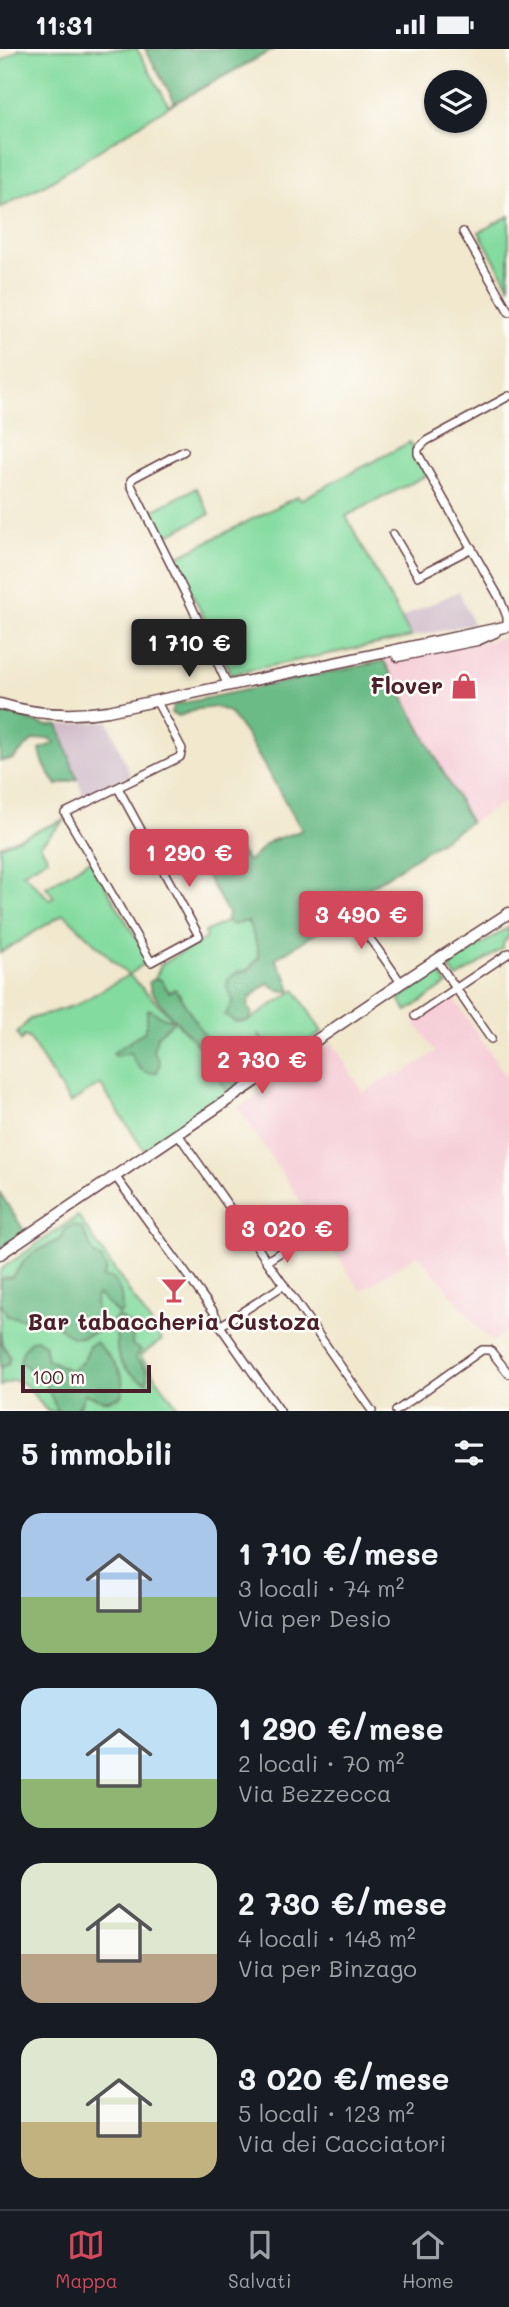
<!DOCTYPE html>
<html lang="it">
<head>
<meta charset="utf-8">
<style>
  body { margin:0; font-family:Mali,sans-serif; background:#242831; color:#f1f3f6; height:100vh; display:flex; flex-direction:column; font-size:26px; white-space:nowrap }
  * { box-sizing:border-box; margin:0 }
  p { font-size:23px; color:#9ea1a6 }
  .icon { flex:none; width:38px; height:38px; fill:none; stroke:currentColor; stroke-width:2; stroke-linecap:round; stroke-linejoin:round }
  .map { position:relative; height:1362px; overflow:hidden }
  .drawer { display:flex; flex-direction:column; background:#171b24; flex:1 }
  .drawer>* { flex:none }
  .tools { position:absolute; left:424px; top:21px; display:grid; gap:14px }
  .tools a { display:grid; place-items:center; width:63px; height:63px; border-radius:50%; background:#171b24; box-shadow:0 2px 5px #0004; font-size:35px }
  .scale { position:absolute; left:21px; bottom:18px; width:130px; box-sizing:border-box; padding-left:7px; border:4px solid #4a1f2b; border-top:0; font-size:19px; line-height:24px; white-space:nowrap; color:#4a1f2b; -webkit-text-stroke:5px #fdfcf7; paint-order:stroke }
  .price { position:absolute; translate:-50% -60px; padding:0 16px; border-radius:7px; background:#d1495b; color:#fff; font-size:23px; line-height:46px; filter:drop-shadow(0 2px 4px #0008) }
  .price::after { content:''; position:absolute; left:50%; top:42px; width:21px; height:16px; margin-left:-10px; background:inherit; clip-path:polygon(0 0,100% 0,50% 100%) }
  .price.selected { background:#222; color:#fff }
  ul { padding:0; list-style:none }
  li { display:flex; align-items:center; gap:21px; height:175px; padding:0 21px }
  li span { display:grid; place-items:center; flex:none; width:196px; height:140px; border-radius:21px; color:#555 }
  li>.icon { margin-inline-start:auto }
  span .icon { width:84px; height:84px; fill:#fffc; stroke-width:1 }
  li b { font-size:30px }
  h2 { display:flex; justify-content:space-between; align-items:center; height:84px; padding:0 21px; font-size:30px }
  .status { display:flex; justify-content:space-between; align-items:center; height:49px; padding:0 35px; background:#171b24; direction:ltr }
  .status svg { height:19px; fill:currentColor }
  .menu { display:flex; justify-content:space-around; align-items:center; height:98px; border-top:2px solid #363941; background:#171b24; font-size:19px; color:#9ea1a6 }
  .menu a { display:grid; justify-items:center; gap:4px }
  .menu .selected { color:#d1495b }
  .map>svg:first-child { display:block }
  .built { fill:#f6cfd8 }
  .industrial { fill:#d1bdca }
  .green { fill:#83db9f; stroke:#667d65; stroke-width:2 }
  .forest { fill:#6abb86; stroke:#5a6d58; stroke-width:2 }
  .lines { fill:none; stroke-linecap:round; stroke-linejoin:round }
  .street-casing { stroke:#633d43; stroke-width:10 }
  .secondary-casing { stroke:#633d43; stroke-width:13 }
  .street { stroke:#fff; stroke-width:7 }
  .secondary { stroke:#fff; stroke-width:10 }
  .labels { text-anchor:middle; stroke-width:5; stroke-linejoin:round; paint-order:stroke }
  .poi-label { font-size:23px; font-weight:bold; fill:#4a1f2b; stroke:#fdfcf7; text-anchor:end }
</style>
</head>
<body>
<div class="status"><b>11:31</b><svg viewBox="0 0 49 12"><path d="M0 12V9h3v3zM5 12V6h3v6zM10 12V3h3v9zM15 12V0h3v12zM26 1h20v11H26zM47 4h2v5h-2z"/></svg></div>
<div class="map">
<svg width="509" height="1362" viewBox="0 0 509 1362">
  <rect width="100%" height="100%" fill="#fdfcf7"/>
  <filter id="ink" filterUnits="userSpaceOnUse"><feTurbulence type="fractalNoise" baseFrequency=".0143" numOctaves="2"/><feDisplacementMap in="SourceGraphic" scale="14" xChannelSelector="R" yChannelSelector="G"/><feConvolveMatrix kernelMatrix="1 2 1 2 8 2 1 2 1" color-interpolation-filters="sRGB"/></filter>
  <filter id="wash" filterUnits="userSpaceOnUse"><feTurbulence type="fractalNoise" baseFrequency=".00686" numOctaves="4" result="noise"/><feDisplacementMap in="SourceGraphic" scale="28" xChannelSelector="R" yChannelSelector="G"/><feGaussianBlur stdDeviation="1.57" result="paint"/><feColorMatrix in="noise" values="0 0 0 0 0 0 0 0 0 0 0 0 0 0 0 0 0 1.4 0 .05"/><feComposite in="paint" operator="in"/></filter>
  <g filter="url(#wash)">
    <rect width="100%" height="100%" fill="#f1e8ce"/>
    <!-- built -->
    <g class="built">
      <polygon points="509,587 509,754 507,751 471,774 384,612"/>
      <polygon points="452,947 509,1032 509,1279 494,1293 486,1288 418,1205 361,1242 238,1059 333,994 363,1044 395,1023 398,1028 435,1003 414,972"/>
    </g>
    <!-- industrial -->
    <g class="industrial">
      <polygon points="459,542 473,575 411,588 401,569"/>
      <polygon points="108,672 131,728 84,749 58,676"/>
    </g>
    <!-- green -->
    <g class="green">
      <polygon points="20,0 137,0 169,57 46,135 0,159 0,13"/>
      <polygon points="509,167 509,237 479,183"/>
      <polygon points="410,393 427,426 346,467 411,588 231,625 175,509 298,447 300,451"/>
      <polygon points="196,439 210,465 164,488 152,462"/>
      <polygon points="66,770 40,796 48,809 23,824 50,851 54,848 46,838 90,811 149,911 129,926 199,996 229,1045 144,1101 100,1035 70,1054 29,989 24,987 21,992 17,984 30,970 76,956 128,926 64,865 0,904 0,797"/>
      <path d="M 227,872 L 232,876 L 248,872 L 256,893 L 259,908 L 248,921 L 236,924 L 227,938 L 233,953 L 231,956 L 248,972 L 295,941 L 322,983 L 277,1012 L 258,984 C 262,993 261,1001 266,1010 L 251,1025 L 242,1030 C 233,1016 224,1013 214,1002 C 201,988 186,961 179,944 L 169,943 L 160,931 L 155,930 L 161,916 L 206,889 L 205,883 Z"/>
      <polygon points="509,878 509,887 503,894 503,899 457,929 448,917"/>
      <polygon points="438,923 447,935 407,962 399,950"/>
      <polygon points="78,1167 162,1291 140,1307 181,1362 47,1362 25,1335 14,1331 0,1337 0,1221"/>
    </g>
    <!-- forest -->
    <g class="forest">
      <polygon points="145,0 274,0 169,57 175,53"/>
      <path d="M 384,612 L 470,773 L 337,860 L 340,869 L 275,910 L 287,929 L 291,942 L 279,942 L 268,934 L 251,948 L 247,956 L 252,965 L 248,972 L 235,973 L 225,966 L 233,953 L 227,938 L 228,930 L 236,924 L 248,921 L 259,908 L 256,893 L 248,872 L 232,876 L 227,872 L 228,864 L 194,805 L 197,797 L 204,795 L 213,798 L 225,792 L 238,800 L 248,812 C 260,806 259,798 269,793 C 279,788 292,786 302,781 L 245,684 L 229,663 L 216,658 L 198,660 L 179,667 L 171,664 L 174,656 Z"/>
      <path d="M 0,661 L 47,677 L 58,676 L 77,730 L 57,736 C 48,724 42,715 40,700 L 55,694 L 49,689 L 33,691 L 13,710 L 0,712 Z"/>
      <path d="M 155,930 L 160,930 L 169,943 L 175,940 L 215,1003 L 226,1010 L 242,1029 L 251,1025 L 266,1010 L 261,1002 L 263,993 L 271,993 L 283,1009 L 229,1045 L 199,997 L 175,971 L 158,986 L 153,1001 L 158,1009 L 160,1016 L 157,1023 C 143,1027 135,1016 131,1004 L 115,1007 L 113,1004 L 144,983 L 147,975 L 147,962 L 149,960 L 165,969 L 174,971 L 151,942 L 149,933 Z"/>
      <polygon points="0,1144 25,1183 0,1201"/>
      <path d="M 73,1176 L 82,1179 L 94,1205 L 102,1211 L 106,1220 L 102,1229 L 111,1229 C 122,1238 122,1249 122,1263 L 118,1265 L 99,1246 L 96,1247 L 95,1254 L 101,1280 C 71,1294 74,1291 50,1270 L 43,1273 L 7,1267 L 0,1252 L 0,1233 L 4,1229 L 12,1228 L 25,1211 L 33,1204 L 62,1189 L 65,1180 Z"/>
      <path d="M 118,1267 C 131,1275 134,1282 132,1296 L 141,1301 L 135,1309 L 147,1321 L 147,1333 C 136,1331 121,1317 118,1306 C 115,1295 119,1287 113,1272 Z"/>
      <polygon points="0,1282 2,1295 10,1307 8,1315 0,1319"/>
      <path d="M 37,1290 L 44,1295 L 47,1310 L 71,1322 C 81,1315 87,1310 89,1297 L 96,1293 C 110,1309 129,1325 121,1347 C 100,1355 103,1350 84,1345 L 81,1355 L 74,1362 L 58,1362 L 44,1332 L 20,1312 C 22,1302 26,1292 37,1290 Z"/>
    </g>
  </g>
  <g filter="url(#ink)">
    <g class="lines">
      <!-- street casing -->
      <g class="street-casing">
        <g id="street">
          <polyline points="463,183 509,263"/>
          <polyline points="184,402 135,428 131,431 131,436 191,556 228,637"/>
          <polyline points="393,485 418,527 472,499"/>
          <polyline points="507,577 507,568 500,550 418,405 418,400 426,392 509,347"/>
          <polyline points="118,739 199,887 151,913 65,764 180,708 182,700 157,653"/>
          <path d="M 339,855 C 363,878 383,907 401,934"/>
          <polyline points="437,912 491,990"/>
          <polyline points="415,967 509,904"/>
          <polyline points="178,1085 372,1362"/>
          <polyline points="115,1127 214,1263 220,1277 280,1362"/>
          <polyline points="267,1212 307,1186"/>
          <polyline points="220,1277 284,1236"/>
          <polyline points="396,1362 482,1301 490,1301 509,1325"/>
        </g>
      </g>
      <!-- secondary casing -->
      <g class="secondary-casing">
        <g id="secondary">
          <polyline points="398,607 477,591 495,583"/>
          <path d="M 0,655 C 36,666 71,668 108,662 L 509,577"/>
          <polyline points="0,1205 401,934 509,864"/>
        </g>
      </g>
      <!-- street -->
      <use href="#street" class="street"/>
      <!-- secondary -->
      <use href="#secondary" class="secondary"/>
    </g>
  </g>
  <!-- icons -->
  <defs>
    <g id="shop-bare" transform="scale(2.1)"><path d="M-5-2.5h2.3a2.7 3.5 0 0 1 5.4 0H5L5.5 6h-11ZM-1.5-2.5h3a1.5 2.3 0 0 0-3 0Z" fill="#d1495b" stroke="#fdfcf7" stroke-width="2.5" paint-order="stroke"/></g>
    <g id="bar-bare" transform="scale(2.1)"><path d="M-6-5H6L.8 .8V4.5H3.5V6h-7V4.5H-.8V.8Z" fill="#d1495b" stroke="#fdfcf7" stroke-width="2.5" paint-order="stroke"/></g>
  </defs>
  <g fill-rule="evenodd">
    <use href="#shop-bare" x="464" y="637"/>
    <use href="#bar-bare" x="174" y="1241"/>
  </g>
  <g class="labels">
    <!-- poi labels -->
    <g class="poi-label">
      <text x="443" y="645">Flover</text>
      <text x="174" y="1281" text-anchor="middle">Bar tabaccheria Custoza</text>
    </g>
  </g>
</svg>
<div class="tools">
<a><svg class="icon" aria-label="layers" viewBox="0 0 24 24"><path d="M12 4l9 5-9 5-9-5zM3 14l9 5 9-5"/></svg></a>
</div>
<div class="scale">100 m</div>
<b class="price selected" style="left:189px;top:630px">1 710 €</b>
<b class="price" style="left:189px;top:840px">1 290 €</b>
<b class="price" style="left:361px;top:902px">3 490 €</b>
<b class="price" style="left:262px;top:1047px">2 730 €</b>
<b class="price" style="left:287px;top:1216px">3 020 €</b>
</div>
<section class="drawer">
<h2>5 immobili<svg class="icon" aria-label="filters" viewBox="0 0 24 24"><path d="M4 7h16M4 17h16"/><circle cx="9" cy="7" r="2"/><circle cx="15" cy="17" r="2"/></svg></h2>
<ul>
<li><span style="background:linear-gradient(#a9c7e8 60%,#8fb573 0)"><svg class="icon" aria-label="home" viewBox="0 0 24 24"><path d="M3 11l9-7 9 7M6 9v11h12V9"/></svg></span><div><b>1 710 €/mese</b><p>3 locali · 74 m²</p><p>Via per Desio</p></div></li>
<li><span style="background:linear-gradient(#bfe0f5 65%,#8fb573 0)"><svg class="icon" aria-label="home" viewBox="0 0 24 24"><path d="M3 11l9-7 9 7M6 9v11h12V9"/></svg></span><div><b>1 290 €/mese</b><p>2 locali · 70 m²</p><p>Via Bezzecca</p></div></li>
<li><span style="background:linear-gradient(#dfe7d0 65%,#b9a48a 0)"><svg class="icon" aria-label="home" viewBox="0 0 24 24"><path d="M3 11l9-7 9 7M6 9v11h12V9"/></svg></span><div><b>2 730 €/mese</b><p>4 locali · 148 m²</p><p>Via per Binzago</p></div></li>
<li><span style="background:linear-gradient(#dfe7d0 60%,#c2b280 0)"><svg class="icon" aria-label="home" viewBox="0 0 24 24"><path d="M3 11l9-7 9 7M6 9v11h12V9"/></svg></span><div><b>3 020 €/mese</b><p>5 locali · 123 m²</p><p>Via dei Cacciatori</p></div></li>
</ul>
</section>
<nav class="menu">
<a class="selected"><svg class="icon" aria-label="map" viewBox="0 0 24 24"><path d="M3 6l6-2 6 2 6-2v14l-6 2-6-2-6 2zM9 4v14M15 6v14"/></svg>Mappa</a>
<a><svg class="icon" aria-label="saved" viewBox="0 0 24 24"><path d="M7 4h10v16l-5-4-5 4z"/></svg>Salvati</a>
<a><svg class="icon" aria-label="home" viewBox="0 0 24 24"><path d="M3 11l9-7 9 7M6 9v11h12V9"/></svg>Home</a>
</nav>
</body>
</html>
